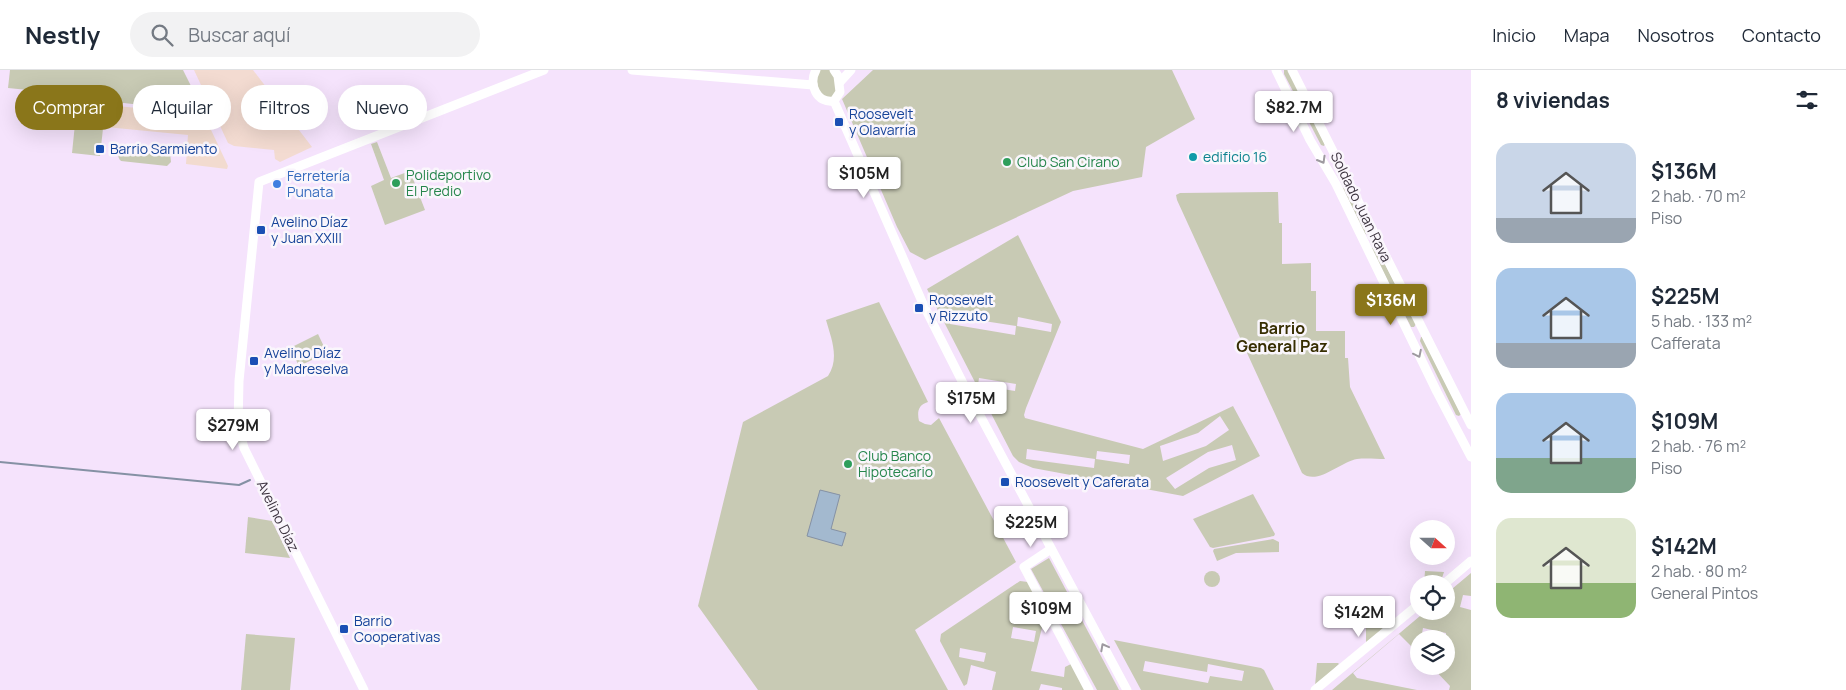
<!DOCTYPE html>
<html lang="es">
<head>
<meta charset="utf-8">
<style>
  body { margin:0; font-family:Manrope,sans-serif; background:#f2f2f3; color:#1f2937; height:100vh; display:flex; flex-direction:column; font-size:19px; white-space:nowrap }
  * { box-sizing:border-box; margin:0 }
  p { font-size:16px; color:#747a83 }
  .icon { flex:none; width:28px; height:28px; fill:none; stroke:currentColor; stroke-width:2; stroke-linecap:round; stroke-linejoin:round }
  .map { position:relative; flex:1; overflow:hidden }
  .details { display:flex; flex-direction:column; background:#fff; width:375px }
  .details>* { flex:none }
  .banner { position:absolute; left:15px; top:15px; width:475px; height:45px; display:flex; gap:10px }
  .needle { width:32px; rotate:111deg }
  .controls { position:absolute; left:1410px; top:450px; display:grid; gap:10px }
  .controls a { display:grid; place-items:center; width:45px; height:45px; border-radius:50%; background:#fff; box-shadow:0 5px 20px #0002; font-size:25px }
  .price { position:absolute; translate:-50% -42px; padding:0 11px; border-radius:5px; background:#fff; color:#222; font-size:16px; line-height:32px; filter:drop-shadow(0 1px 2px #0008) }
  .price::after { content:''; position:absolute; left:50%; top:30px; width:15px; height:11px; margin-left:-8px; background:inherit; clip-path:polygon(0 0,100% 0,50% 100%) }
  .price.current { background:#8a761a; color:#fff }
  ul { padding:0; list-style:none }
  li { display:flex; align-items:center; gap:15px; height:125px; padding:0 25px }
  li span { display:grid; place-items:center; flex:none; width:140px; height:100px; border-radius:15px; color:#555 }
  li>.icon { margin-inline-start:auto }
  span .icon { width:60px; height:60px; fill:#fffc; stroke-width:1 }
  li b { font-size:21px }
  h2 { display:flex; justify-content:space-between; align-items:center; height:60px; padding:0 25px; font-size:21px }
  .chip { padding:0 18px; border-radius:22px; background:#fff; box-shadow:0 5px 20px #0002; font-size:18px; line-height:45px }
  .chip.current { background:#8a761a; color:#fff }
  header { display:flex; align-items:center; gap:30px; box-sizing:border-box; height:70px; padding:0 25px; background:#fff; border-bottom:1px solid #e0e1e3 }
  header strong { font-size:24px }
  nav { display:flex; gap:28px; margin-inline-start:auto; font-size:18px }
  .search { width:350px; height:45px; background:#f2f2f3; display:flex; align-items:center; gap:12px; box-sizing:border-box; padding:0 18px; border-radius:28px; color:#747a83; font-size:19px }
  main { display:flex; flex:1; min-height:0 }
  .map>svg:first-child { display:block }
  .commercial { fill:#f2dbcf }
  .industrial { fill:#f3dbd1 }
  .green { fill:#c8cab4; fill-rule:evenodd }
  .water { fill:#a3b9cf; stroke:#8591a4 }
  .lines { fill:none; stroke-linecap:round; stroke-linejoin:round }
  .stream { stroke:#8591a4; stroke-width:2 }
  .minor { stroke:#fff; stroke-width:9 }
  .oneway { stroke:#9e9aa0 }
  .transit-dot { fill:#1a4fb4; stroke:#faf6fc; stroke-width:2 }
  .culture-dot { fill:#0f9aa8; stroke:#faf6fc; stroke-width:2 }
  .leisure-dot { fill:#2e9e5b; stroke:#faf6fc; stroke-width:2 }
  .shop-dot { fill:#3f7fe0; stroke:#faf6fc; stroke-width:2 }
  .labels { text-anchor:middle; stroke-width:5; stroke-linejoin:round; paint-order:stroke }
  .transit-label { font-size:14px; fill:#164399; stroke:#faf6fc; text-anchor:start }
  .culture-label { font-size:14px; fill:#0d838f; stroke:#faf6fc; text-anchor:start }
  .leisure-label { font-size:14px; fill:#27864d; stroke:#faf6fc; text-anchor:start }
  .shop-label { font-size:14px; fill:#366cbe; stroke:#faf6fc; text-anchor:start }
  .street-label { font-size:14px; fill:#3e3541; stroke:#faf6fc }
  .quarter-label { font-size:16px; font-weight:bold; fill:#372e02; stroke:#faf6fc }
</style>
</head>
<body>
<header>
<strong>Nestly</strong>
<div class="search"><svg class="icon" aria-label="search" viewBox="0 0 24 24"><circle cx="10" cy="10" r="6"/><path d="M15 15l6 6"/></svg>Buscar aquí</div>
<nav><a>Inicio</a><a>Mapa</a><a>Nosotros</a><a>Contacto</a></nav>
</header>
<main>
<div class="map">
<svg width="1471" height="620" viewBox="0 0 1471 620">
  <rect width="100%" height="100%" fill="#f5e3fc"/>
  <!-- commercial -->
  <polygon class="commercial" points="108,35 204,45 228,96 227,99 186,94 188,65 106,57"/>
  <!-- industrial -->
  <polygon class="industrial" points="194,0 253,0 312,77 280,92 275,89 274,80 234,76 228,73"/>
  <!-- green -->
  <g class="green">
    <polygon points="10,0 183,0 204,42 106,31 100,86 72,83 78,25 8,18"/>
    <polygon points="816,0 834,0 840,22 826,31 812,10"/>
    <polygon points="873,0 1172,0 1195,49 1146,77 1142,107 1073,121 925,190 910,182 897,157 842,29"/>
    <polygon points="1284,0 1289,0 1325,74 1324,76 1321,75 1284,4"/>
    <polygon points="377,72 391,108 410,101 425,140 385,155 371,116 384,110 371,74"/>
    <path d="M 123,76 L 166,80 L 170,83 L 171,92 L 167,96 L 121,91 C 116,87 119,80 123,76 Z"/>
    <polygon points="1344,117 1347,117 1370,162 1369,165 1365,164 1343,119"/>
    <path d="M 1278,122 L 1279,153 L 1282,153 L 1282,194 L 1311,193 L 1311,221 L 1316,221 L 1316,261 L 1345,261 L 1345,288 L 1348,288 L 1350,317 L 1385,389 C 1376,389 1366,388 1357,389 C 1340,392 1317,416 1302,403 L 1177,130 L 1176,125 L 1180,123 Z"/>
    <path d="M 1018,165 L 1061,252 L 1026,338 L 1024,345 L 1025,348 L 1143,379 L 1233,336 L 1260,386 L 1183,426 L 1033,398 L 1019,392 L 1013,386 L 927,219 ZM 952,246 L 1016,256 L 1015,265 L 950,254 ZM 1018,247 L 1052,254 L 1051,262 L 1017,256 ZM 979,308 L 1016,314 L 1015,321 L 978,315 ZM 1220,346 L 1229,360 L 1206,376 L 1163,391 L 1160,376 L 1198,363 ZM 1232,375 L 1236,390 L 1209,398 L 1175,419 L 1166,408 L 1208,382 ZM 1027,379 L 1095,389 L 1094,398 L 1026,389 ZM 1097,381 L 1130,385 L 1129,394 L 1096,389 Z"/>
    <polygon points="1375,175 1416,254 1414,257 1411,257 1372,180 1372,178"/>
    <path d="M 879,232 L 928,332 C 918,335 917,342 919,351 L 925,354 L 931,355 L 939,348 L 1016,492 L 915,560 L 948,620 L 758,620 L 698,536 L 743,352 L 828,306 C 840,288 831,268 826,250 Z"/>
    <polygon points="318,264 327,283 299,296 290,278"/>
    <polygon points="1421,267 1423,267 1461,344 1459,346 1456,345 1420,271"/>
    <polygon points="1253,424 1275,464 1274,466 1213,478 1210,477 1193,449"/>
    <polygon points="248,447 272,451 290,488 245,483"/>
    <polygon points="1273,469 1279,472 1279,482 1236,483 1217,491 1213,481 1214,479"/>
    <polygon points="1049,488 1119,620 1097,620 1031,499"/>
    <polygon points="1425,501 1444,502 1442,508 1437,514 1424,514"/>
    <circle cx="1212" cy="509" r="8"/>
    <polygon points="1471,503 1471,526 1463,525 1460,537 1471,540 1471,620 1449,620 1450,616 1431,596 1446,596 1446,563 1423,558 1421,569 1419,569 1419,584 1399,564 1353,603 1357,608 1417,620 1332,620 1426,541 1446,541 1446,524"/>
    <path d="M 1020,511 L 1028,512 L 1086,620 L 1062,620 L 1062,618 L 1041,614 L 1039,620 L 992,620 L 996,602 L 971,595 L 967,614 L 964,616 L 966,620 L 940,571 L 941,564 ZM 1049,551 L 1071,594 L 1065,597 L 1064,607 L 1031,601 L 1043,554 ZM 1013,557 L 1036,561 L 1034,572 L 1011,568 ZM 960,578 L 986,583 L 984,592 L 959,587 Z"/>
    <polygon points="1394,549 1366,573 1366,550"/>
    <polygon points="246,564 295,568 290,620 241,620"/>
    <path d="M 1114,570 L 1261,598 L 1264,600 L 1274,620 L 1141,620 ZM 1145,591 L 1207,602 L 1208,594 L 1244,601 L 1242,611 L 1210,606 L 1208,613 L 1143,601 Z"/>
    <polygon points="1317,593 1338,593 1339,594 1315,616"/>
  </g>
  <!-- water -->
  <polygon class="water" points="820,420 840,425 831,459 846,463 842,476 807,466"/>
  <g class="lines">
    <!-- stream -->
    <polyline class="stream" points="0,392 239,415 250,410"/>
    <!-- minor -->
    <g class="minor">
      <polyline points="632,0 813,15"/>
      <path d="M 816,0 C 808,14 817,34 834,31 L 840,22 L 838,6 L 834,0"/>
      <polyline points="1276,0 1310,70 1336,114 1437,322 1471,387"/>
      <polyline points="1292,0 1471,355"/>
      <polyline points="840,12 851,0"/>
      <polyline points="834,31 924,236 968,323 1127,620"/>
      <polyline points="1051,479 1024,497 1089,620"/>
      <polyline points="1444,514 1471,491"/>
      <polyline points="364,620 244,378 238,356 239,311 259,112 544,0"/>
      <polyline points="1315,620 1419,534"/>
    </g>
  </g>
  <!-- one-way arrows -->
  <defs><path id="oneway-chevron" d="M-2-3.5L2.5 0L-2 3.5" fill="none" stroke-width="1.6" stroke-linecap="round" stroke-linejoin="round" transform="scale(1.25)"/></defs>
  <g class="oneway">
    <use href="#oneway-chevron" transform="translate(1322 90) rotate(60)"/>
    <use href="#oneway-chevron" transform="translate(1418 284) rotate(64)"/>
    <use href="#oneway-chevron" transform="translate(1104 577) rotate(-118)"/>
  </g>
  <!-- markers -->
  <g class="transit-dot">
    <rect x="834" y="47" width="10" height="10" rx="2.5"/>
    <rect x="95" y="74" width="10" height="10" rx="2.5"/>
    <rect x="256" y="155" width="10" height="10" rx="2.5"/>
    <rect x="914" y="233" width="10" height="10" rx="2.5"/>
    <rect x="249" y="286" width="10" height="10" rx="2.5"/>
    <rect x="1000" y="407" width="10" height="10" rx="2.5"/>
    <rect x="339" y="554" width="10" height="10" rx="2.5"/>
  </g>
  <circle class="culture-dot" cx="1193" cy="87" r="5"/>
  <g class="leisure-dot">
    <circle cx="1007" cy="92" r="5"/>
    <circle cx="396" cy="113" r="5"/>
    <circle cx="848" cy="394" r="5"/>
  </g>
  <circle class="shop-dot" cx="277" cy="114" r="5"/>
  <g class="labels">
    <!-- transit labels -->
    <g class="transit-label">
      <text x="849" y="49">Roosevelt<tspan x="849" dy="16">y Olavarría</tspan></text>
      <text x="110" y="84">Barrio Sarmiento</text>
      <text x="271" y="157">Avelino Díaz<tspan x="271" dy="16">y Juan XXIII</tspan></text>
      <text x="929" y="235">Roosevelt<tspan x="929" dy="16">y Rizzuto</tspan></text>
      <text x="264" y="288">Avelino Díaz<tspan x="264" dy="16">y Madreselva</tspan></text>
      <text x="1015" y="417">Roosevelt y Caferata</text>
      <text x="354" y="556">Barrio<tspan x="354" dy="16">Cooperativas</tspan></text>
    </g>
    <!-- culture labels -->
    <g class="culture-label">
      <text x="1203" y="92">edificio 16</text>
    </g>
    <!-- leisure labels -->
    <g class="leisure-label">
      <text x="1017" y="97">Club San Cirano</text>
      <text x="406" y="110">Polideportivo<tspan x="406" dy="16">El Predio</tspan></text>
      <text x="858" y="391">Club Banco<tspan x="858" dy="16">Hipotecario</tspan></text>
    </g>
    <!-- shop labels -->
    <g class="shop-label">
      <text x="287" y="111">Ferretería<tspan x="287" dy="16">Punata</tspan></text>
    </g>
    <!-- street labels -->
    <g class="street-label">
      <text transform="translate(1361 137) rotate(64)" y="5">Soldado Juan Rava</text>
      <text transform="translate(278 446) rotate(64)" y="5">Avelino Díaz</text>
    </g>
    <!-- quarter labels -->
    <g class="quarter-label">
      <text x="1282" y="264">Barrio<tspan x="1282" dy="18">General Paz</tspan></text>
    </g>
  </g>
</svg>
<div class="controls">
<a><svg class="needle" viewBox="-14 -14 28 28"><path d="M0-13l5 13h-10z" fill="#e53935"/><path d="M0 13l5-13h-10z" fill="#747a83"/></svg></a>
<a><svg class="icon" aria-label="locate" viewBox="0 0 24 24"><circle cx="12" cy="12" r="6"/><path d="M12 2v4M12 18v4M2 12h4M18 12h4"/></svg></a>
<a><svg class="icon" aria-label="layers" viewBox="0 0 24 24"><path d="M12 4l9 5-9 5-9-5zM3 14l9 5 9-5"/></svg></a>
</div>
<b class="price" style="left:1294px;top:63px">$82.7M</b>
<b class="price" style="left:864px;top:129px">$105M</b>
<b class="price current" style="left:1391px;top:256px">$136M</b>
<b class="price" style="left:971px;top:354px">$175M</b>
<b class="price" style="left:233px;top:381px">$279M</b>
<b class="price" style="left:1031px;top:478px">$225M</b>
<b class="price" style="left:1046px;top:564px">$109M</b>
<b class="price" style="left:1359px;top:568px">$142M</b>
<div class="banner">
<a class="chip current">Comprar</a>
<a class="chip">Alquilar</a>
<a class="chip">Filtros</a>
<a class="chip">Nuevo</a>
</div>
</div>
<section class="details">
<h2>8 viviendas<svg class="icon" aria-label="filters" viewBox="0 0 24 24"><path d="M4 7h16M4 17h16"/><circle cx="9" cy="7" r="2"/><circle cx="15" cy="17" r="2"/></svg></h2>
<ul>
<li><span style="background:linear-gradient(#c9d6e8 75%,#9aa5b1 0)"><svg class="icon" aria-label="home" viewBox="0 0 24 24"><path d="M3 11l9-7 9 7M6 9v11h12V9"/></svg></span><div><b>$136M</b><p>2 hab. · 70 m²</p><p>Piso</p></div></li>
<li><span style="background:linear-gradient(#a9c7e8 75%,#9aa5b1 0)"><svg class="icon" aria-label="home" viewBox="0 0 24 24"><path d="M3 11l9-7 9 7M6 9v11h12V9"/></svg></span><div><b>$225M</b><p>5 hab. · 133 m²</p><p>Cafferata</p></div></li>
<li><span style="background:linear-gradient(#a9c7e8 65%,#7fa58c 0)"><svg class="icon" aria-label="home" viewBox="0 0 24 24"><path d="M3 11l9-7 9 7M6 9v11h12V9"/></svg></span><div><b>$109M</b><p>2 hab. · 76 m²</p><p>Piso</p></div></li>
<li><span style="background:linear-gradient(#dfe7d0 65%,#8fb573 0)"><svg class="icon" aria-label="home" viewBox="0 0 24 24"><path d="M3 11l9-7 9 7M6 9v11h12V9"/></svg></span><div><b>$142M</b><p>2 hab. · 80 m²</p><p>General Pintos</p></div></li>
</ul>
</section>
</main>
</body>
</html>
